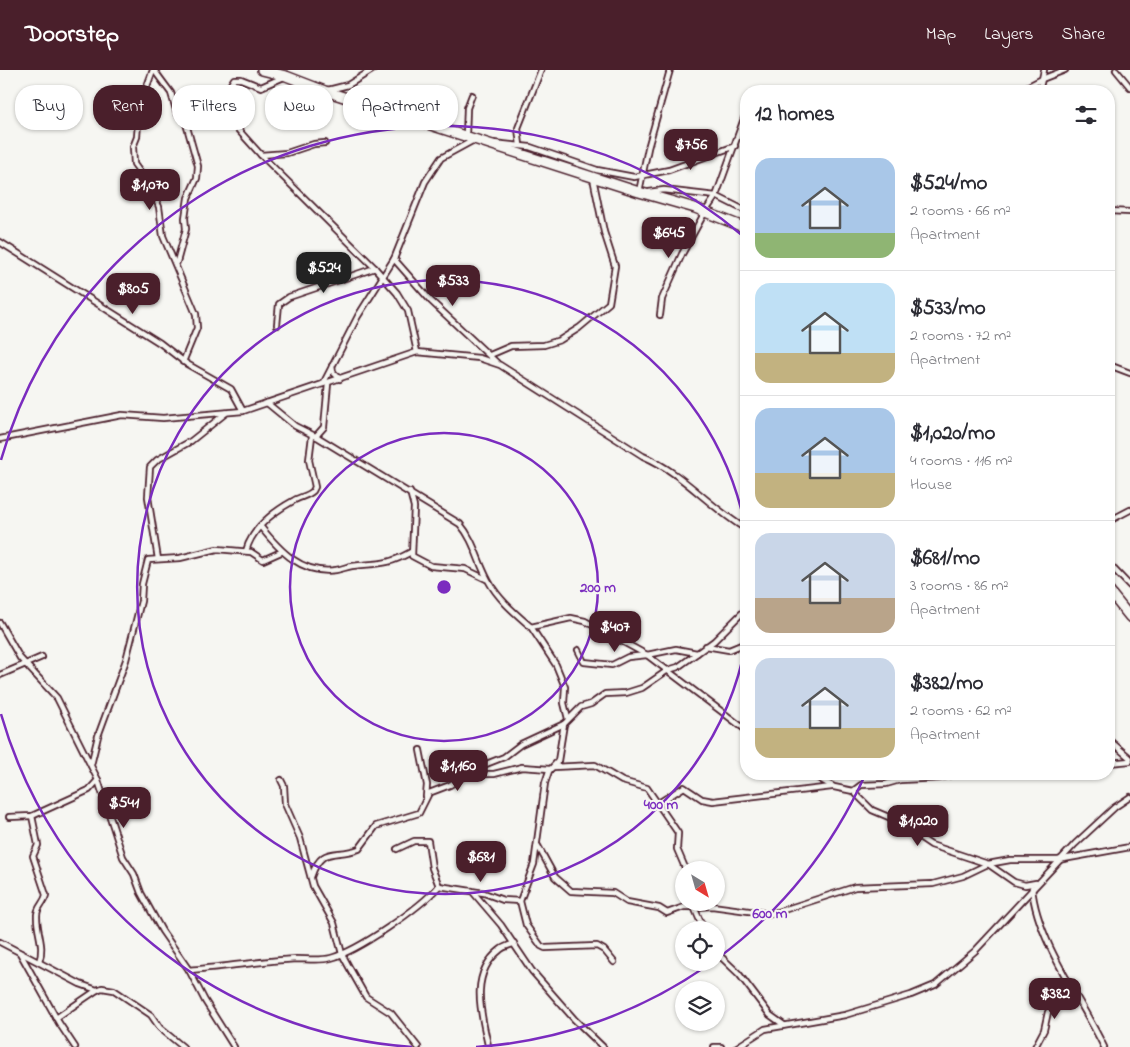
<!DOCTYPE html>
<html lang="en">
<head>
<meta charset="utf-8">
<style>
  body { margin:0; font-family:"Indie Flower",sans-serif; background:#f7f7f7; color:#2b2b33; height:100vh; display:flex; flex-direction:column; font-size:19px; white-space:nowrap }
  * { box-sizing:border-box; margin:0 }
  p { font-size:16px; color:#7c7c81 }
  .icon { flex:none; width:28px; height:28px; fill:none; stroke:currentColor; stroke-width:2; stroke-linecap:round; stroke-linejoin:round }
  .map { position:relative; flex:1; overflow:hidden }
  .panel { position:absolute; left:740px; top:15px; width:375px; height:695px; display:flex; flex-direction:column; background:#fff; border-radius:20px; box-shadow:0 1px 4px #0004 }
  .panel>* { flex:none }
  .hud { position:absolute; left:15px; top:15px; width:475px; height:45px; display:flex; gap:10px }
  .needle { width:32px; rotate:143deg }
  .fabs { position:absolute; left:675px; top:791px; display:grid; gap:10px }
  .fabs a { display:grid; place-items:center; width:50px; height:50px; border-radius:50%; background:#fff; box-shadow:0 1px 4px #0004; font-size:25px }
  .price { position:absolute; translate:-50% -42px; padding:0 11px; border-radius:10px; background:#4a1f2b; color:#fff; font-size:16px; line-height:32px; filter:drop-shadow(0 1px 2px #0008) }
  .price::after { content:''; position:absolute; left:50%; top:30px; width:15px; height:11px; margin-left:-8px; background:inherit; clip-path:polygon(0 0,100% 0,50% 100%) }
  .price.on { background:#222; color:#fff }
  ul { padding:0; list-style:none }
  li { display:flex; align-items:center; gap:15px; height:125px; padding:0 15px }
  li+li { border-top:1px solid #e1e1e2 }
  li span { display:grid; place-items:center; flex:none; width:140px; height:100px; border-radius:15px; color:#555 }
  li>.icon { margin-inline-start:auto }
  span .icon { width:60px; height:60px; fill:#fffc; stroke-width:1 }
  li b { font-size:21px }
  h2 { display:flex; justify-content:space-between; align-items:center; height:60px; padding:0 15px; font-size:21px }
  .pill { padding:0 18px; border-radius:20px; background:#fff; box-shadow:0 1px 4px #0004; font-size:18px; line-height:45px }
  .pill.on { background:#4a1f2b; color:#fff }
  header { display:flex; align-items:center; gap:30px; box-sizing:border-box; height:70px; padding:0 25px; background:#4a1f2b; color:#fff }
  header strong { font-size:24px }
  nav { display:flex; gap:28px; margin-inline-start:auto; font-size:18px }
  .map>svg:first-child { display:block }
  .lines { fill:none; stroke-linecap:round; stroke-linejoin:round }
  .street-casing { stroke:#4a1f2b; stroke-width:8 }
  .highway-casing { stroke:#4a1f2b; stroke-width:12 }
  .street { stroke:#f6f6f2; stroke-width:4.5 }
  .highway { stroke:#f6f6f2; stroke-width:9 }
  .ring { fill:none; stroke:#7b2cbf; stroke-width:2.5 }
  .centre { fill:#7b2cbf; stroke:#f6f6f2; stroke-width:2.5 }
  .ring-label { font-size:15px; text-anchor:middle; font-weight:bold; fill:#7b2cbf; stroke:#f6f6f2; stroke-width:4; stroke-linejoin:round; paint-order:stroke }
</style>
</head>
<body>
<header>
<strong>Doorstep</strong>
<nav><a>Map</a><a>Layers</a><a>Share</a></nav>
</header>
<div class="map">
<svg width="1130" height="977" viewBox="0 0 1130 977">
  <rect width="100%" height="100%" fill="#f6f6f2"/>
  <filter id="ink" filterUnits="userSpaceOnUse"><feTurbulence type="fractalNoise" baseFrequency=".02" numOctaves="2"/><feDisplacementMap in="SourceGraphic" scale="10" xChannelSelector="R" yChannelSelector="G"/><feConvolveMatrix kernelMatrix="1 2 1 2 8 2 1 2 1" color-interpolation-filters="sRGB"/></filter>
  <g filter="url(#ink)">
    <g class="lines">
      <!-- street casing -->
      <g class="street-casing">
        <g id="street">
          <polyline points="153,0 146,19 138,54 137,67 133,77 134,94 152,119 159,137 163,166 196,244 197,258 183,292"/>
          <polyline points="154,0 171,23 177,43 185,50 198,96 197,108 188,128 185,148 186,159 177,192"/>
          <polyline points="1116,0 1130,17"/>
          <polyline points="284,7 261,17 241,9 234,9 229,17 230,42 233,54 261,85 374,197 397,223 408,241 417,282"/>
          <polyline points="328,20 348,15 372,0"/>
          <polyline points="1019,21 1042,9 1044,0"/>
          <polyline points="1039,21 1042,9 1065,0"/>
          <polyline points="466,66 467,38 472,25"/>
          <polyline points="493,73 530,77 597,100 634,107 669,100 735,76"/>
          <polyline points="520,75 518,58 541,0"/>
          <polyline points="261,85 287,83 314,74 325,73"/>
          <polyline points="639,122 648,78 670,0"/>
          <polyline points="649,122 664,120 716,126 746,141"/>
          <polyline points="1109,141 1130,142"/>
          <polyline points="0,172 160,273 187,294 231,319 243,341"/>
          <polyline points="394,189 431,231 497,293"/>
          <polyline points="660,245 662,229 682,184 705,142 716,126 746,43"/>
          <polyline points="277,255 279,234 289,227 375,198"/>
          <polyline points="490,285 511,276 544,275 560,270 579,258 609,233 615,196 604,162 593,108"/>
          <polyline points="1109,295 1130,303"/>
          <polyline points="332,296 333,302 340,309"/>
          <polyline points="323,314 358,246 394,189 425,112 441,88 474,70"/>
          <path d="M 267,333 L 295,356 L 319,368 L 460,454 C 474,470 478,492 488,510 C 498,529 515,543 531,557 L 571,548 L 585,551 L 647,585 L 746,660"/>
          <polyline points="316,366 324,357 328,314"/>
          <path d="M 0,369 L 122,345 L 163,348 L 243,341 L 417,282 L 479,288 L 500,295 L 643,386 C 683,403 709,437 746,459"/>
          <polyline points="410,422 414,437 412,486 431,496 465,499 486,509"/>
          <polyline points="1109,451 1130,440"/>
          <path d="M 260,456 C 280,481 302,505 336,500 C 342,499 346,497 352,496 C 378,493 386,496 411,482"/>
          <path d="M 246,481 C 252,459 273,442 293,431 C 299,427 308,426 313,421 L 315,417 L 309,390 L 312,366"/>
          <polyline points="158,489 148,427 150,397 157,390 191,371 226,343"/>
          <polyline points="1109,494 1130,516"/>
          <polyline points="0,553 20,588 57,628 98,710 123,787 134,804 141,823 162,861 189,900 205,931 234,977"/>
          <polyline points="531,557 556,595 565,617 564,633 568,649"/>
          <polyline points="706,576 729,580 746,573"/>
          <polyline points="578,580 584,592 612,595 628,587 647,585"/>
          <polyline points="647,585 676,579 697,583"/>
          <polyline points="0,605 42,587"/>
          <polyline points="564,654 558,691 549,701 545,713 534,794 520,831 526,855 541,876 545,878 597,876 604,880 614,892"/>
          <polyline points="1109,670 1130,688"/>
          <polyline points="420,680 427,715 426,726"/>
          <polyline points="1109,693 1130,691"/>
          <polyline points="91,695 98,666 126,590 141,531 142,514 148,490 180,488 217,479 251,482 263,490 281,482"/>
          <polyline points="553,697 595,695 622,711 647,718 678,763 677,779 686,800"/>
          <polyline points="468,704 494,704 522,697 550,699"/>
          <polyline points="811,704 834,717 853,721 872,740 891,748 931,775 988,794 1014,812 1025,815 1036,813"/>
          <polyline points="281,710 284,716 285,734 300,768 313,816 334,853 342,884 349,897 366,927 391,943 418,977"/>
          <polyline points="853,721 861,715 886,714 900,710 940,708 955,704"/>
          <polyline points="657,734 684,717 702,729 713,731 832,717"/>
          <path d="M 32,746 L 38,775 L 33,786 L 46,825 C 44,834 36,837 37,847 C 37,864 45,876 39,892"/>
          <polyline points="9,747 32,746 89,720 98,710"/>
          <polyline points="538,776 555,807 571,821 613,823 627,832 659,838 667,843 684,837 694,837 704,860"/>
          <polyline points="397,779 414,771 428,771 432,798 439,816"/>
          <path d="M 311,807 C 322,775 334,788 359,779 L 376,756 L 419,743 L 429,723 L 450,715 L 476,698 L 504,687 L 521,674 L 564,654 L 581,637 L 591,634 L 605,624 L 626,623 L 642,618 L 668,600 L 678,597 L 714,571 L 746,539"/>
          <polyline points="439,816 484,823 503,830 520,831"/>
          <path d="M 1032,818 C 1037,871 1081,929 1104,977"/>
          <polyline points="472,821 501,855 532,901 575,950 603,977"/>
          <polyline points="693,832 694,837 712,836 771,844 855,817 933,814 963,806 988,794 1010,790 1058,790 1130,777"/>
          <polyline points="0,872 80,914 97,920 102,918 114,920 151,945 160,958 183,977"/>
          <polyline points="716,882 739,904 770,945 784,955"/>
          <polyline points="20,883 59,953 75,977"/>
          <path d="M 189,900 C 225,897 260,891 296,889 C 307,889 320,891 331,888 C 358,881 420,838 439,816"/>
          <polyline points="56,948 97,920"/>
          <path d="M 488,975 C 481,943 469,904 500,880 C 504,876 509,876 514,873"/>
          <polyline points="714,977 721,977"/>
          <polyline points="737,977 765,959 845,945 911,925 935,915 975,881 1075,774 1115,737 1130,727"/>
          <polyline points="1035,977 1044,960 1048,942 1062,928 1075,920"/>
        </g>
      </g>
      <!-- highway casing -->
      <g class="highway-casing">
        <g id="highway">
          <polyline points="262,0 286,6 325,21 639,122 695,138 746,158"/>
          <polyline points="1109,521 1130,547"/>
        </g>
      </g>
      <!-- street -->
      <use href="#street" class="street"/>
      <!-- highway -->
      <use href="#highway" class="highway"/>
    </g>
  </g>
  <!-- distance rings -->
  <g class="ring">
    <circle cx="444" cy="517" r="154"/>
    <path d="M746 573A307 307 0 1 1 746 461"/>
    <path d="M865 705A461 461 0 0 1 718 888M708 895A461 461 0 0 1 476 977M412 977A461 461 0 0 1 1 644M1 390A461 461 0 0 1 743 166"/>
  </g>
  <circle cx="444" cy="517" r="8" class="centre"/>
  <g class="ring-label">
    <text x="598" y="522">200 m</text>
    <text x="661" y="739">400 m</text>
    <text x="770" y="848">600 m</text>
  </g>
</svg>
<div class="fabs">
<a><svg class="needle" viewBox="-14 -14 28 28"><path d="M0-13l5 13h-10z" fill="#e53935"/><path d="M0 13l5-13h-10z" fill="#7c7c81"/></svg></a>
<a><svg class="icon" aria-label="locate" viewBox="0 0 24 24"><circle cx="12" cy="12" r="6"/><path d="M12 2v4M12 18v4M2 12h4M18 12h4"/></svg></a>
<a><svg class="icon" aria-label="layers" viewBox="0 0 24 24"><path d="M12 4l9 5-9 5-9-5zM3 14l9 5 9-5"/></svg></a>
</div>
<b class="price" style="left:691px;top:101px">$756</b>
<b class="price" style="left:150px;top:141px">$1,070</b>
<b class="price" style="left:669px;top:189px">$645</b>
<b class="price on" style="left:324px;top:224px">$524</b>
<b class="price" style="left:453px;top:237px">$533</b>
<b class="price" style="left:133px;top:245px">$805</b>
<b class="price" style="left:615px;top:583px">$407</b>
<b class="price" style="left:458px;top:722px">$1,160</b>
<b class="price" style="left:124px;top:759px">$541</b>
<b class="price" style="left:918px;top:777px">$1,020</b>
<b class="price" style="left:481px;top:813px">$681</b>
<b class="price" style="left:1055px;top:950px">$382</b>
<div class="hud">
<a class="pill">Buy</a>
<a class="pill on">Rent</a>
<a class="pill">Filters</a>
<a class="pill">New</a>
<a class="pill">Apartment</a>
</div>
<section class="panel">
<h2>12 homes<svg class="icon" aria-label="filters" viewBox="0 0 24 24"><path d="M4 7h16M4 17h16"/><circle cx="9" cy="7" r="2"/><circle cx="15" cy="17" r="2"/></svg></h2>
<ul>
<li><span style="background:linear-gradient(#a9c7e8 75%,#8fb573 0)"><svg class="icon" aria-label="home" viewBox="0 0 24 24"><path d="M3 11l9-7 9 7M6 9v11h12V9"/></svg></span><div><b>$524/mo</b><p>2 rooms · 66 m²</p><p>Apartment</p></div></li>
<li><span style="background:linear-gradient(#bfe0f5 70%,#c2b280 0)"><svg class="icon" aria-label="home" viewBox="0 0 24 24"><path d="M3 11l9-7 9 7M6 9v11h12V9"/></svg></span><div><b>$533/mo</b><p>2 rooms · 72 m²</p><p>Apartment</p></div></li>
<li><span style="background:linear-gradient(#a9c7e8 65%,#c2b280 0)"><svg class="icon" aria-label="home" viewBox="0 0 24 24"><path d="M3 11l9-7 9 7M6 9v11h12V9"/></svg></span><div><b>$1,020/mo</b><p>4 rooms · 116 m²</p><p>House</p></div></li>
<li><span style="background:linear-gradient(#c9d6e8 65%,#b9a48a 0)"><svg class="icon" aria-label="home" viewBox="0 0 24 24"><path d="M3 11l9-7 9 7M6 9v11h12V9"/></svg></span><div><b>$681/mo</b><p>3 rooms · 86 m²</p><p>Apartment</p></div></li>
<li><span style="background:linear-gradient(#c9d6e8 70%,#c2b280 0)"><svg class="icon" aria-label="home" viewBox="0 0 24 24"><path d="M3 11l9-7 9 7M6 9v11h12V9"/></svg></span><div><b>$382/mo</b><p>2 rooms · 62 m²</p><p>Apartment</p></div></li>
</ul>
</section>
</div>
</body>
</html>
